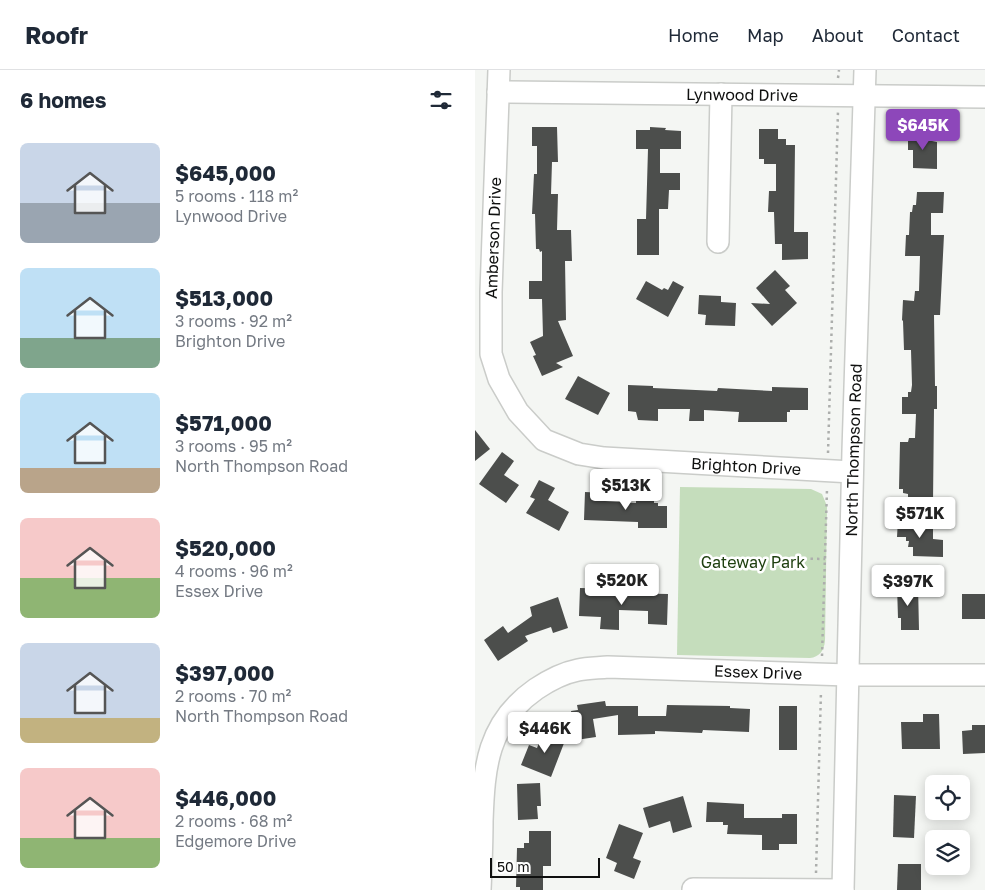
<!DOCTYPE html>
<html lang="en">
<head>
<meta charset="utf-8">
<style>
  body { margin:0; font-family:"Golos Text",sans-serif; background:#f6f6f7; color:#1f2937; height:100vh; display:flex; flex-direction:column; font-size:19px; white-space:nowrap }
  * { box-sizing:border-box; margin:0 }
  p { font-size:16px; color:#747a83 }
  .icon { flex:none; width:28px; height:28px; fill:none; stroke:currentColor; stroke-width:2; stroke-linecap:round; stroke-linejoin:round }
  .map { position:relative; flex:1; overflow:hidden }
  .sheet { display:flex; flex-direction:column; background:#fff; width:475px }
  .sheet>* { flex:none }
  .fabs { position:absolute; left:450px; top:705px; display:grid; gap:10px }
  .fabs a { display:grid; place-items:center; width:45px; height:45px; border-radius:8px; background:#fff; box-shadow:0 2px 12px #0003; font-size:25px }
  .scale { position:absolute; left:15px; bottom:12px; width:110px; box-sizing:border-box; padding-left:5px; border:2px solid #0f100f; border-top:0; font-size:14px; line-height:18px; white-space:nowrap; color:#0f100f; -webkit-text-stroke:4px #fff; paint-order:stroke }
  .price { position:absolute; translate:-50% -42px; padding:0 11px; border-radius:5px; background:#fff; color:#222; font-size:16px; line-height:32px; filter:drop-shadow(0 1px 2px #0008) }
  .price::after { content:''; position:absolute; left:50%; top:30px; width:15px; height:11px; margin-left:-8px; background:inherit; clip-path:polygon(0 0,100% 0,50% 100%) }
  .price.active { background:#8d47ba; color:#fff }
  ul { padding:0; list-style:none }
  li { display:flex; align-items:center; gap:15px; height:125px; padding:0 20px }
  li span { display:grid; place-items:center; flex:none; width:140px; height:100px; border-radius:8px; color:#555 }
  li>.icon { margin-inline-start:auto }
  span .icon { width:60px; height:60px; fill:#fffc; stroke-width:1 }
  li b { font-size:21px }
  h2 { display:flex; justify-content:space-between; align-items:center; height:60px; padding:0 20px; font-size:21px }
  header { display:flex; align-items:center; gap:30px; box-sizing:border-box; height:70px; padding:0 25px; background:#fff; border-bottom:1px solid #e0e1e3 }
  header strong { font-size:24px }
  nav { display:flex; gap:28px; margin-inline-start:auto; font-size:18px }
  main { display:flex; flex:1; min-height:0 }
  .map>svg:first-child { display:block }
  .green { fill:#c5ddbc }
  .building { fill:#4c4e4c }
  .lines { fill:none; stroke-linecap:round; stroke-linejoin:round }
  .minor-casing { stroke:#caccc9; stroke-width:24 }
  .path { stroke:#acaeac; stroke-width:2.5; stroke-dasharray:2.5 4; stroke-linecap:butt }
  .minor { stroke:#fff; stroke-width:21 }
  .labels { text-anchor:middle; stroke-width:5; stroke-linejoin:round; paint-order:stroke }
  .street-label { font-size:16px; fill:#0f100f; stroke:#fff }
  .park-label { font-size:16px; fill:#1f4010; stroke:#fff }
</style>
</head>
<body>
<header>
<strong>Roofr</strong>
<nav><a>Home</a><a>Map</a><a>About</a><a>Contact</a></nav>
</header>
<main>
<section class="sheet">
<h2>6 homes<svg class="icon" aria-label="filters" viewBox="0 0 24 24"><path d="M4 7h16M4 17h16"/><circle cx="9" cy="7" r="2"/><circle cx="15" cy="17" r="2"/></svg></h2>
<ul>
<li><span style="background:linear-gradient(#c9d6e8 60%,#9aa5b1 0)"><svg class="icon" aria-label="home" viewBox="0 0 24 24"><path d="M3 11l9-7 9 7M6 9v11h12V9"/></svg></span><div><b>$645,000</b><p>5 rooms · 118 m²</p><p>Lynwood Drive</p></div></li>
<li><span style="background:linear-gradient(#bfe0f5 70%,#7fa58c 0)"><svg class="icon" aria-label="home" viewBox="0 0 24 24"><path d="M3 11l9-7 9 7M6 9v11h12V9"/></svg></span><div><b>$513,000</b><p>3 rooms · 92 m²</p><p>Brighton Drive</p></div></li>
<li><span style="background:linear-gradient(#bfe0f5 75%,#b9a48a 0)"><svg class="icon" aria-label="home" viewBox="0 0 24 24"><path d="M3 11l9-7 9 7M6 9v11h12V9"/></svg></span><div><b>$571,000</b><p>3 rooms · 95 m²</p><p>North Thompson Road</p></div></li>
<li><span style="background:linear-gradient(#f6c9c9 60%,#8fb573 0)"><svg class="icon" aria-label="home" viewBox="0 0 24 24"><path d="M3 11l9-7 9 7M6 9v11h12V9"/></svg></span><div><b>$520,000</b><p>4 rooms · 96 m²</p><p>Essex Drive</p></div></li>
<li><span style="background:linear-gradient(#c9d6e8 75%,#c2b280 0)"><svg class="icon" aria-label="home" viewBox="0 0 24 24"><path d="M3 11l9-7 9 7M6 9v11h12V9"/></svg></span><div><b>$397,000</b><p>2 rooms · 70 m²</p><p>North Thompson Road</p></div></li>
<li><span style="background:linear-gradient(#f6c9c9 70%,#8fb573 0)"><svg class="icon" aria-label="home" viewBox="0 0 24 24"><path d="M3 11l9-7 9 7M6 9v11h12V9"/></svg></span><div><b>$446,000</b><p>2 rooms · 68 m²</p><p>Edgemore Drive</p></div></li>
</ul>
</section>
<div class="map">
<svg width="510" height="820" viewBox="0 0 510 820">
  <rect width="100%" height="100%" fill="#f4f6f3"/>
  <!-- green -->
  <path class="green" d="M 205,417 L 336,419 L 347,424 L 352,436 L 350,571 C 349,581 344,587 335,588 L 202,585 Z"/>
  <!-- building -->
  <g class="building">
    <polygon points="57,57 82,57 83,92 77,92 76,124 83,124 82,160 96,160 97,191 90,191 91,250 83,251 98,286 81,293 88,297 67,306 58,286 61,285 55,272 68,266 67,229 54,229 54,211 67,211 67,181 65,182 64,179 61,179 60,144 57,144 59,104 62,104 62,76 57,76"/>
    <polygon points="175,57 191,58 190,60 206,61 206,79 185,79 185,103 205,103 205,120 194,120 193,139 184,139 184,185 162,185 162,149 171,149 173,79 161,79 161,60 175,60"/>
    <polygon points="284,59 303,59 303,69 311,69 311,75 320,75 319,162 333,162 333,189 307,190 307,174 300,174 299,142 293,142 294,121 301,121 301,94 289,94 289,89 284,89"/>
    <polygon points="433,63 453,63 452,70 462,72 462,99 438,98 438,80 433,80"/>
    <polygon points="442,122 469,122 468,143 456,143 456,165 469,165 465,245 459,245 460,316 462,316 462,339 459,339 458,432 433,431 433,424 428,423 428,419 424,419 425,372 433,372 434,368 440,368 441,344 427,344 427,327 433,327 433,322 436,322 437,315 436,280 429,280 428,251 427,250 428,230 439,231 440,221 444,221 445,186 430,186 431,165 434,165 435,142 437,142 438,135 441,135"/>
    <polygon points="300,200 315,216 310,220 322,233 297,256 276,233 295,234 281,218"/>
    <polygon points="171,211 187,220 189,218 193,220 198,211 209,217 193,247 161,229"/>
    <polygon points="224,225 246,226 246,232 261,233 260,256 230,255 231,245 223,244"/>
    <polygon points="103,306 135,323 123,345 90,329"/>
    <polygon points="153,315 178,316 178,318 242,321 243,318 297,321 297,317 333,318 333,340 315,340 315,342 312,342 312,352 263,352 264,342 229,340 229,351 214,351 215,339 183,339 183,351 163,350 161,342 153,341"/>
    <polygon points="0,360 15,379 0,391"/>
    <polygon points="27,382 39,391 29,405 44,415 31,433 4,414"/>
    <polygon points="64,410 80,418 73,430 94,442 84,461 51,443 60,429 55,427"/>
    <polygon points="110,422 130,423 130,431 161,433 161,424 179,424 179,433 183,433 183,436 192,436 192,458 163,458 163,452 109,450"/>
    <polygon points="423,449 441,450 441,457 458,457 458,469 468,470 468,487 438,486 438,477 433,477 434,471 431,471 431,467 422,467"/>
    <polygon points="443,515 444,560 426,560 426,548 423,548 422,516"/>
    <polygon points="105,518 145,519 145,523 193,524 192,555 173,554 173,541 144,540 144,560 125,559 126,547 104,546"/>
    <rect x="487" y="524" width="23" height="25"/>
    <polygon points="83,527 93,558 78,563 76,557 50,566 53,571 23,591 9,570 28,556 33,563 57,546 55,537"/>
    <polygon points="130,631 131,636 163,636 163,646 191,646 192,635 255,636 255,638 275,639 274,662 228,660 227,663 180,661 180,664 143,665 143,645 118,649 121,667 101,670 96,641 103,640 102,635"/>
    <rect x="304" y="636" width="18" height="44"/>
    <polygon points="448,644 464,644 465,679 427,679 426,652 448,652"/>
    <polygon points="497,655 510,655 510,683 488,684 487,661 497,660"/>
    <polygon points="72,660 91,668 76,707 46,695 54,675 62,678 66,668 68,669"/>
    <polygon points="65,713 66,736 62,736 63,749 43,750 42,714"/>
    <polygon points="419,725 441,726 439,768 418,767"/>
    <polygon points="208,726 217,757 198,763 195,751 174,758 168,738"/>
    <polygon points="232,732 269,734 269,748 307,748 307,744 322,744 322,774 304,774 304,780 287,780 287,765 252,764 253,755 248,755 248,752 231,752"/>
    <polygon points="144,754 168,763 158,788 166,791 159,809 139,801 142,793 131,788"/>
    <polygon points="54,761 76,761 76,796 68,796 68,820 45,820 45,817 41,817 42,778 49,778 49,773 54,773"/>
    <polygon points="423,794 446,794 446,820 422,820"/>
  </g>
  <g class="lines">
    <!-- minor casing -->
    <g class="minor-casing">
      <g id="minor">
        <path id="s1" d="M 24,0 L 16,222 L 16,284 L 24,309 L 43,342 L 69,370 L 104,384 L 129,388 L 377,402"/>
        <path id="s2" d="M 23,22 L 510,27"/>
        <polyline points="243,172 246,24"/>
        <polyline points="218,819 368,820"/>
        <path id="s3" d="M 5,820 C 6,797 7,774 7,751 C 9,697 12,653 61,619 C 73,611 88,603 103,600 C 112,598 123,598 133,597 L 373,605 L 510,605"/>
        <path id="s4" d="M 368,820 L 378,381 L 390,0"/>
      </g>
    </g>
    <!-- path -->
    <g class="path">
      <polyline points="363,8 364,0"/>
      <polyline points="353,383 363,41"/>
      <polyline points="303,488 350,489"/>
      <polyline points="347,586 352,419"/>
      <polyline points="341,803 346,621"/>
    </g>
    <!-- minor -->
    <use href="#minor" class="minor"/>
  </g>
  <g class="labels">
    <!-- street labels -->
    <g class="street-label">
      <text dy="6" stroke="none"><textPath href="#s2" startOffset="244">Lynwood Drive</textPath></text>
      <text transform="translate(18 168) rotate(-88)" y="6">Amberson Drive</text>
      <text dy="6" stroke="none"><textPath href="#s4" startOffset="440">North Thompson Road</textPath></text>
      <text dy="6" stroke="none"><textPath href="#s1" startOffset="592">Brighton Drive</textPath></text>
      <text dy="6" stroke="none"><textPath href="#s3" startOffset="445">Essex Drive</textPath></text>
    </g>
    <!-- park labels -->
    <g class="park-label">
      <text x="278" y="498">Gateway Park</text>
    </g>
  </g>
</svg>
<div class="fabs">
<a><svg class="icon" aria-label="locate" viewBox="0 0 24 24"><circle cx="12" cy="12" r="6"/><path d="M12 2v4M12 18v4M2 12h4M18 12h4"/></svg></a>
<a><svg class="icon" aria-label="layers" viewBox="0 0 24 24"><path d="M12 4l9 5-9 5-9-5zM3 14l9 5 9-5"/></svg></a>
</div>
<div class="scale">50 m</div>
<b class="price active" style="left:448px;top:81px">$645K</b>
<b class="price" style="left:151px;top:441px">$513K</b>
<b class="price" style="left:445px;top:469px">$571K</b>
<b class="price" style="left:147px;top:536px">$520K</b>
<b class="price" style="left:433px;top:537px">$397K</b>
<b class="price" style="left:70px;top:684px">$446K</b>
</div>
</main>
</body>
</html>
